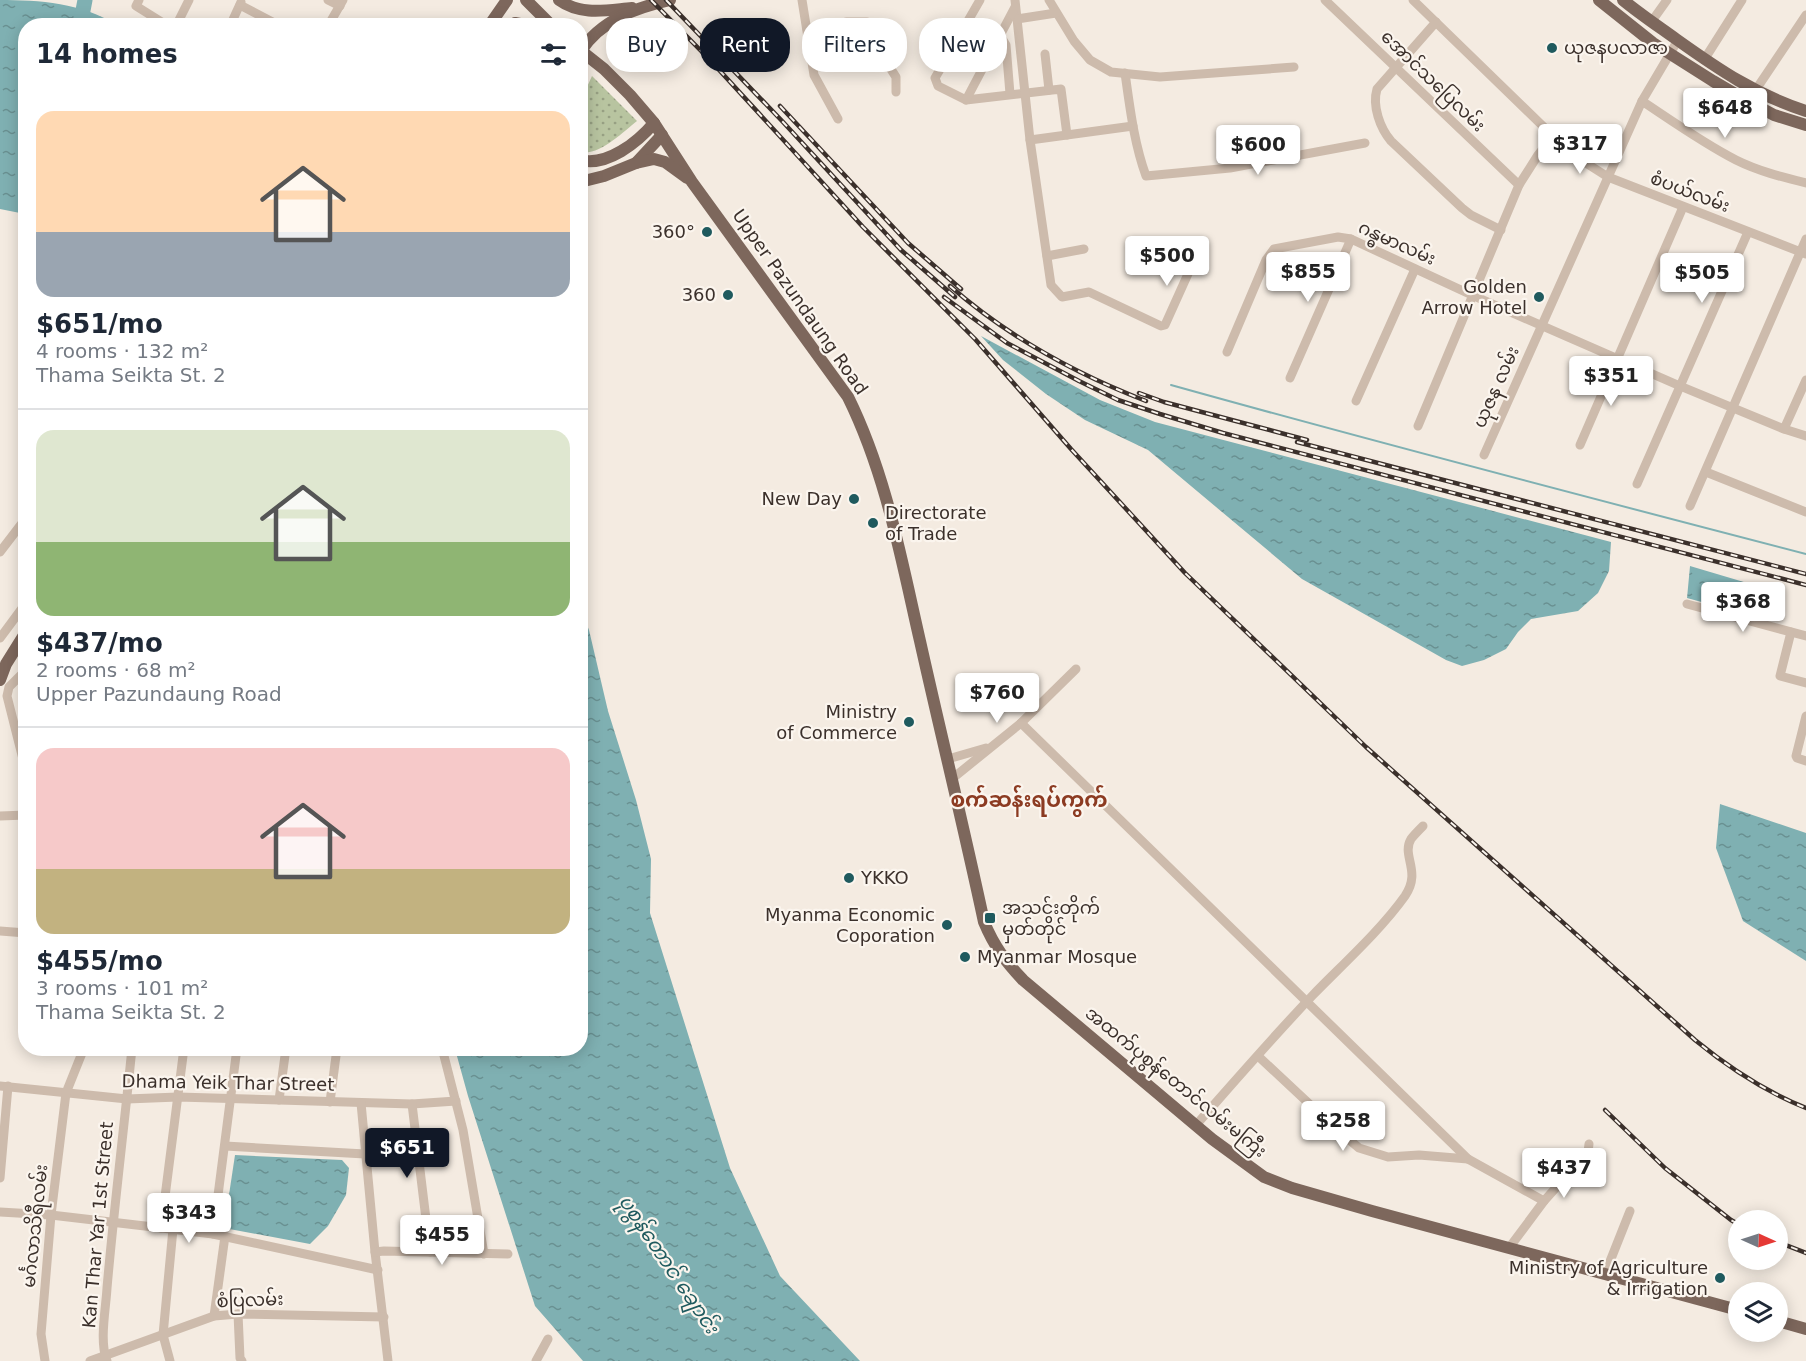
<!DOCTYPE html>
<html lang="en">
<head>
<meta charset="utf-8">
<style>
  body { margin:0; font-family:"DejaVu Sans","Noto Sans Myanmar",sans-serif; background:#f2f2f3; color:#1f2937; height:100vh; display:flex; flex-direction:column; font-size:22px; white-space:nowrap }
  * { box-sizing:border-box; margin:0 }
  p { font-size:20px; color:#747a83 }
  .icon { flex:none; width:33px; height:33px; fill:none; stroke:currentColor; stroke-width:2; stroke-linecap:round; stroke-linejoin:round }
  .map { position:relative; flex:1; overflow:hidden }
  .panel { position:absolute; left:18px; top:18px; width:570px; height:1038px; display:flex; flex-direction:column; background:#fff; border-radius:24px; box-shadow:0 3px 15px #0003 }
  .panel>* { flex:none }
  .top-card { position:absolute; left:606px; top:18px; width:570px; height:54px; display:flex; gap:12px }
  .needle { width:39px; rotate:93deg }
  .fabs { position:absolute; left:1728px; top:1210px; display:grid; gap:12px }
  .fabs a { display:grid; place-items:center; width:60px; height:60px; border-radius:50%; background:#fff; box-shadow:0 3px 15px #0003; font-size:30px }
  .price { position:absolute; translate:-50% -51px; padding:0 14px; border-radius:6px; background:#fff; color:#222; font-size:20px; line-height:39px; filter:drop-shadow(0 2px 3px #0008) }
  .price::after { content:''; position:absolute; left:50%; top:36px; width:18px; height:14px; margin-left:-9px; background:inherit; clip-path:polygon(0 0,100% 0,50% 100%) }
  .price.selected { background:#111827; color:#fff }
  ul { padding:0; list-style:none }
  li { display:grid; align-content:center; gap:12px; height:318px; padding:0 18px }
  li+li { border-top:2px solid #e0e1e3 }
  li span { display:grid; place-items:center; height:186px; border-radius:18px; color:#555 }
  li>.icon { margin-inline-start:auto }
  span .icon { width:108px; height:108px; fill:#fffc; stroke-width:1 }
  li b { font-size:26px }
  h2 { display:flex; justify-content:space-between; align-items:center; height:72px; padding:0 18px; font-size:26px }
  .pill { padding:0 21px; border-radius:24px; background:#fff; box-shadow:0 3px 15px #0003; font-size:21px; line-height:54px }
  .pill.selected { background:#111827; color:#fff }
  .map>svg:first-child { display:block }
  .grass { fill:url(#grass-dots) }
  .water { fill:url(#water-ripples) }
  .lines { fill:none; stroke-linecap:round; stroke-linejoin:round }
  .stream { stroke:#7fb0b2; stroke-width:2 }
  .river { stroke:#7fb0b2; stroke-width:15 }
  .minor { stroke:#cdbbac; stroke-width:9 }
  .major { stroke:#7d675c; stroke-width:12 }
  .rail-casing { stroke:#3b302b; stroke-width:4.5 }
  .rail { stroke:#fbf5ee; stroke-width:2; stroke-dasharray:7; stroke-linecap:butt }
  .poi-dot { fill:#1f5a5e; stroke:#fbf5ee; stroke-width:2 }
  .labels { text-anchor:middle; stroke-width:4.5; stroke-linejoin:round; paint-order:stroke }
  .poi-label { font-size:18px; fill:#3b302b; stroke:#fbf5ee; text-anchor:end }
  .street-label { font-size:18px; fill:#3b302b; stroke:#fbf5ee }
  .water-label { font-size:20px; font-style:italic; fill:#1f5a5e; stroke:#fbf5ee }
  .quarter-label { font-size:21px; font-weight:bold; fill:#8c3b22; stroke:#fbf5ee }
</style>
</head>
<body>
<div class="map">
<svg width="1806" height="1361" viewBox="0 0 1806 1361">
  <defs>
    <pattern id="grass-dots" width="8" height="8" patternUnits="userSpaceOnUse" patternTransform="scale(1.5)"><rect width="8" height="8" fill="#b8c4a0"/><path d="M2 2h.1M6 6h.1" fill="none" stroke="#97a083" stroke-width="1.8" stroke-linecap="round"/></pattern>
    <pattern id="water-ripples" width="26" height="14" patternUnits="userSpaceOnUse" patternTransform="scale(1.5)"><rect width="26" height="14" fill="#7fb0b2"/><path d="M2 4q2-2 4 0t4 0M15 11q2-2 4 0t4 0" fill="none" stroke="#699091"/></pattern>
  </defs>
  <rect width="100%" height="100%" fill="#f4ebe1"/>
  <!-- grass -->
  <path class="grass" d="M 592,76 L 637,121 C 623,132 599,156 581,152 L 581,100 Z"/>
  <!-- water -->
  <g class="water">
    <path d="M 0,0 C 39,0 83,3 116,25 L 26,26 L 25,214 L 0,209 Z"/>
    <polygon points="981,336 1100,400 1155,422 1611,542 1609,571 1598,593 1578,611 1531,619 1518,632 1506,649 1484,660 1462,666 1446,660 1302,579 1148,450 1085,420 1046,394 1003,360"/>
    <polygon points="1690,566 1764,588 1760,618 1687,598"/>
    <polygon points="581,610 589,630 608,711 636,800 651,859 650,913 730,1168 780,1276 860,1361 583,1361 535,1306 468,1096 455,1049 580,1048"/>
    <polygon points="1720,804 1806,833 1806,961 1743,921 1716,848"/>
    <polygon points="235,1155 342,1160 349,1168 346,1195 328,1226 310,1244 224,1228"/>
  </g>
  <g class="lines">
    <!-- stream -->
    <path class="stream" d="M 1171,385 C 1382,444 1594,499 1806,554"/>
    <!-- river -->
    <polyline class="river" points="80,26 85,0"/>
    <!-- minor -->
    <g class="minor">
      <polyline points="139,0 136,6 168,26"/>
      <polyline points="328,0 340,6"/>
      <polyline points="802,0 814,75 838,119"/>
      <polyline points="980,0 935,78 938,86 966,100 1061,89 1067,135"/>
      <polyline points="1015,0 1030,140 1051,285 1062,297 1089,292 1161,326 1165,325 1192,265"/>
      <polyline points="1049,0 1074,41 1090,60 1111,72 1160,77 1294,67"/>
      <polyline points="1325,0 1519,185"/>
      <polyline points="1413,0 1553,136 1578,158 1608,177 1806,254"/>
      <polyline points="240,5 280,26"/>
      <polyline points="1017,19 1056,13"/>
      <polyline points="1652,21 1667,0"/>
      <path d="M 1436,22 L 1377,89 C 1372,106 1380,128 1391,141 L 1462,208 L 1471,215 L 1501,230"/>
      <polyline points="176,26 189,0"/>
      <polyline points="230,26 241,2"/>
      <polyline points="328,26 343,0"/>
      <polyline points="807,29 847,22 867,22 874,43 896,77 896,92"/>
      <polyline points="1000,35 1006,45 1010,94"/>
      <polyline points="1045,54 1049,90"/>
      <polyline points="1704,60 1742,0"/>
      <path d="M 1125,73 C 1130,108 1134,143 1146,176 L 1230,168 L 1365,143"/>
      <polyline points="1755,91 1806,15"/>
      <polyline points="966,100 1015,7"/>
      <path d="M 1642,101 C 1672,121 1703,143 1736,160 C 1758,171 1782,177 1806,183"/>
      <polyline points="1030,140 1133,126"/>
      <polyline points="1047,256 1084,249"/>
      <polyline points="1227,352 1266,260 1274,249 1338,237 1351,239 1474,296 1680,386 1784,429 1806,436"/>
      <polyline points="1290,378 1351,239"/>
      <polyline points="1356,401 1415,269"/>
      <polyline points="1418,426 1519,185 1538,155 1553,136"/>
      <polyline points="1784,429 1806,380"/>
      <polyline points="1580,445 1683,207"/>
      <polyline points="1484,455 1642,101 1678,40"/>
      <polyline points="1706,472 1806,512"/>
      <polyline points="1637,484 1748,232"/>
      <polyline points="1690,506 1806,239"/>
      <polyline points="0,552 26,518"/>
      <polyline points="1687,604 1806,636"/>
      <polyline points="1791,632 1780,676 1806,683"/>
      <polyline points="0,638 26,603"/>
      <polyline points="26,670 9,687 7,696 26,771"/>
      <polyline points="1806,716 1796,756 1797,758 1806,761"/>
      <polyline points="1021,723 1468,1159 1544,1201"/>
      <polyline points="948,759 986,748"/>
      <polyline points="953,778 1021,723 1076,669"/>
      <polyline points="0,816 26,815"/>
      <polyline points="0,931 26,933"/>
      <polyline points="22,933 26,905"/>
      <polyline points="442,1048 463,1130 484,1254"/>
      <polyline points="1258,1056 1334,1127 1359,1148 1388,1157 1419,1155 1468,1159"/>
      <polyline points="0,1086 127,1099 178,1097 412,1104 456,1101"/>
      <polyline points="279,1100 286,1048"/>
      <polyline points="330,1102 337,1048"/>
      <polyline points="361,1103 375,1252 388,1361"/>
      <polyline points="412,1104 430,1252"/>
      <path d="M 1196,1125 C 1234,1082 1272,1038 1312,996 C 1342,965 1380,931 1405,896 C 1422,871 1401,856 1411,839 C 1414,835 1419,830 1423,826"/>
      <polyline points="225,1146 365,1154"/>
      <polyline points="0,1178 8,1086"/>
      <polyline points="0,1212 51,1215 213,1234 378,1270"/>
      <polyline points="161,1228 184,1048"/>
      <polyline points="213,1234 237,1048"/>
      <polyline points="1509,1248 1544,1201 1588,1152 1589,1144"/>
      <polyline points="375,1252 384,1251 508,1254"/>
      <polyline points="1605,1274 1630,1211"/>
      <polyline points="238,1314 240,1358 242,1361"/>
      <polyline points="214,1316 225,1236"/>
      <polyline points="45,1361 41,1334 51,1215 66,1093 84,1048"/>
      <polyline points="90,1361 214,1316 238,1314 384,1317"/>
      <path d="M 107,1361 C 99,1342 106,1308 107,1288 C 114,1208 124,1128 132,1048"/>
      <polyline points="170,1361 163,1335 173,1229"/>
      <polyline points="536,1361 548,1339"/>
    </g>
    <!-- major -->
    <g class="major">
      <polyline points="526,0 552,26"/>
      <path d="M 559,0 C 581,16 607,10 632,8"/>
      <polyline points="1599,0 1653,43 1713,81 1742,98 1774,115 1806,125"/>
      <path d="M 1623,0 C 1640,14 1658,26 1676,39 C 1718,69 1756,95 1806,111"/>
      <polyline points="489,26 507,0"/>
      <polyline points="511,26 515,23 530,26"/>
      <path d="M 580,50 L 604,69 L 630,95 L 654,123 L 692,182 L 848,397 C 886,474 901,558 920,641 C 941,735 964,828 984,922 C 994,946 1005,961 1023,980 L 1212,1139 L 1264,1177 L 1292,1188 L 1372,1211 L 1738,1310"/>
      <path d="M 580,52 C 601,20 635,8 670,0"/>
      <path d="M 580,160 C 607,167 638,142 654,123"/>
      <polyline points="636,163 662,135"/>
      <polyline points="580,182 604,176 636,163 654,159 665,162 687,178"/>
      <polyline points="0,680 6,664 26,632"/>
      <polyline points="1778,1321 1806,1329"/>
    </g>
    <!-- rail casing -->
    <g class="rail-casing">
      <g id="rail">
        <path d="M 651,0 L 710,60 L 863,227 L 975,339 L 1071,449 L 1185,573 L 1366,747 L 1695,1040 C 1728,1067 1766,1092 1806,1108"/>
        <polyline points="666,0 783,122 901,250 955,297"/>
        <polyline points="780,106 908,243 961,289"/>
        <path d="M 950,286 C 1007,336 1076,374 1146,401"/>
        <polyline points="944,297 1007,343 1079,381 1118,400 1160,414 1223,433 1806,585"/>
        <polyline points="1139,393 1164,402 1307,440"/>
        <polyline points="1297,442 1806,574"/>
        <polyline points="1605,1110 1665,1168 1731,1220 1738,1224"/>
        <polyline points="1778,1242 1806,1253"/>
      </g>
    </g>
    <!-- rail -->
    <use href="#rail" class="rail"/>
  </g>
  <!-- markers -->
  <g class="poi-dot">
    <circle cx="1552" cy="48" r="6"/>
    <circle cx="707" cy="232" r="6"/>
    <circle cx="728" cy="295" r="6"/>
    <circle cx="1539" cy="297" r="6"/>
    <circle cx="854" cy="499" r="6"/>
    <circle cx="873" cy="523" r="6"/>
    <circle cx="909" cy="722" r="6"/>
    <circle cx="849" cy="878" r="6"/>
    <rect x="984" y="912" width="12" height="12" rx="3"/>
    <circle cx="947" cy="925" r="6"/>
    <circle cx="965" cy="957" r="6"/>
    <circle cx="1720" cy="1278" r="6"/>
  </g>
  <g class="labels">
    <!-- poi labels -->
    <g class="poi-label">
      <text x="1564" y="54" text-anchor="start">ယုဇနပလာဇာ</text>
      <text x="695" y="238">360°</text>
      <text x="1527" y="293">Golden<tspan x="1527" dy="21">Arrow Hotel</tspan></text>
      <text x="716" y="301">360</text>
      <text x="842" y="505">New Day</text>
      <text x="885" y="519" text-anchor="start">Directorate<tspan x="885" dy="21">of Trade</tspan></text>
      <text x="897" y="718">Ministry<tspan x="897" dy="21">of Commerce</tspan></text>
      <text x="861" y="884" text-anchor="start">YKKO</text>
      <text x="1002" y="914" text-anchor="start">အသင်းတိုက်<tspan x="1002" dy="21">မှတ်တိုင်</tspan></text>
      <text x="935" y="921">Myanma Economic<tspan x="935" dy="21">Coporation</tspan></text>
      <text x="977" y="963" text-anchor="start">Myanmar Mosque</text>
      <text x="1708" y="1274">Ministry of Agriculture<tspan x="1708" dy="21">&amp; Irrigation</tspan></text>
    </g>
    <!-- street labels -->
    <g class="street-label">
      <text transform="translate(1433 81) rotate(44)" y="6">အောင်သပြေလမ်း</text>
      <text transform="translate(1690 192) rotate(21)" y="6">စံပယ်လမ်း</text>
      <text transform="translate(1397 243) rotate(24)" y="6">ဂန္ဓမာလမ်း</text>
      <text transform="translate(800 302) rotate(55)" y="6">Upper Pazundaung Road</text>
      <text transform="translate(1496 387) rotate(-66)" y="6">ယုဇန လမ်း</text>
      <text transform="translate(1176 1082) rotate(39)" y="6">အထက်ပုစွန်တောင်လမ်းမကြီး</text>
      <text transform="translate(228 1083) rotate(1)" y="6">Dhama Yeik Thar Street</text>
      <text transform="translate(98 1225) rotate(-85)" y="6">Kan Thar Yar 1st Street</text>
      <text transform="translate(35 1226) rotate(-84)" y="6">မင်္ဂလာသိရီလမ်း</text>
      <text transform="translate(250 1300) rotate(-2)" y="6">စံပြလမ်း</text>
    </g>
    <!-- water labels -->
    <g class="water-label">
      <text transform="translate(669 1264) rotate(56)" y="7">ပုစွန်တောင် ချောင်း</text>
    </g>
    <!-- quarter labels -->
    <g class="quarter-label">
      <text x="1029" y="807">စက်ဆန်းရပ်ကွက်</text>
    </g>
  </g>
</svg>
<div class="fabs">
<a><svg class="needle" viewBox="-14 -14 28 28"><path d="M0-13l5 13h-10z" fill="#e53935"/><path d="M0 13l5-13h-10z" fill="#747a83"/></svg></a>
<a><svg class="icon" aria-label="layers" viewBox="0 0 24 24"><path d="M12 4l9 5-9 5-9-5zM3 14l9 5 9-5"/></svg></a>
</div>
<b class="price" style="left:1725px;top:139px">$648</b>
<b class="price" style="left:1580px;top:175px">$317</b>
<b class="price" style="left:1258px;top:176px">$600</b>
<b class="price" style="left:1167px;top:287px">$500</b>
<b class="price" style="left:1308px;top:303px">$855</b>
<b class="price" style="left:1702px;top:304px">$505</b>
<b class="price" style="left:1611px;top:407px">$351</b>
<b class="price" style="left:1743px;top:633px">$368</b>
<b class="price" style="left:997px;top:724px">$760</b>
<b class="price" style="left:1343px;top:1152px">$258</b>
<b class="price selected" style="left:407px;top:1179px">$651</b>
<b class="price" style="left:1564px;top:1199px">$437</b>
<b class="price" style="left:189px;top:1244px">$343</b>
<b class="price" style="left:442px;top:1266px">$455</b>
<div class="top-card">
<a class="pill">Buy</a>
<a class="pill selected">Rent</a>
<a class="pill">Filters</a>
<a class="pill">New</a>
</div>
<section class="panel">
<h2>14 homes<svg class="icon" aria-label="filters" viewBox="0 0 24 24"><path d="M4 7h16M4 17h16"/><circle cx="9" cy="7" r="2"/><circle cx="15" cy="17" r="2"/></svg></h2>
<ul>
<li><span style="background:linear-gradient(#ffd9b3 65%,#9aa5b1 0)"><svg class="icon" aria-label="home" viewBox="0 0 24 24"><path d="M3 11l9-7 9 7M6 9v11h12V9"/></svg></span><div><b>$651/mo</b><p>4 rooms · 132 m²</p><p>Thama Seikta St. 2</p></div></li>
<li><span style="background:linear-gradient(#dfe7d0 60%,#8fb573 0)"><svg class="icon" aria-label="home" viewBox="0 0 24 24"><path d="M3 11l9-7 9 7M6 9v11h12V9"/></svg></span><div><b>$437/mo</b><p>2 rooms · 68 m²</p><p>Upper Pazundaung Road</p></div></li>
<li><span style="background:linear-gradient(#f6c9c9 65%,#c2b280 0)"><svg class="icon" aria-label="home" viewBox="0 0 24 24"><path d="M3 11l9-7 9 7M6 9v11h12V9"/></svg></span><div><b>$455/mo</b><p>3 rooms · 101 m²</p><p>Thama Seikta St. 2</p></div></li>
</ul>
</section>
</div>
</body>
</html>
